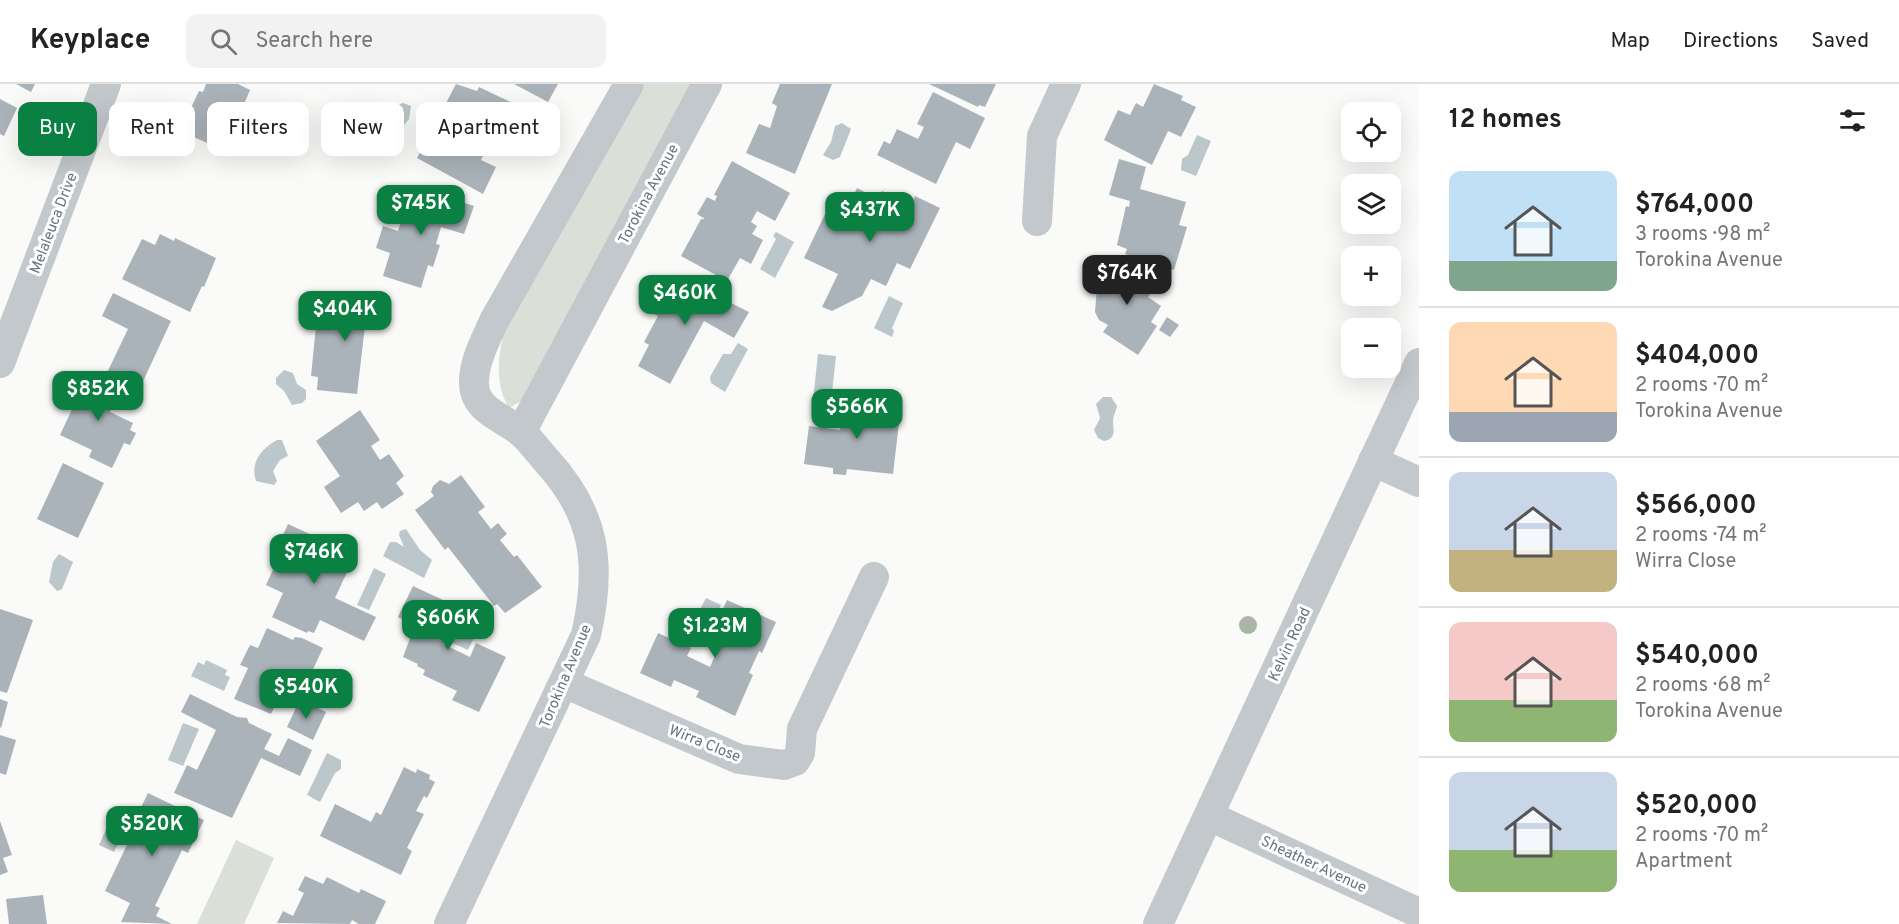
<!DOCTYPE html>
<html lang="en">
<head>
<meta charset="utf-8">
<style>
  body { margin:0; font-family:Overpass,sans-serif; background:#f2f2f2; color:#222; height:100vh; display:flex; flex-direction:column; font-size:22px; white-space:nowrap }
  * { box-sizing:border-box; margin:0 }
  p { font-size:20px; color:#767676 }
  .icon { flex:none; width:33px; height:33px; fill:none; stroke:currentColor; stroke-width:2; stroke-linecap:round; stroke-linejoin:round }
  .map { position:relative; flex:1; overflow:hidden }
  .drawer { display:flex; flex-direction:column; background:#fff; width:480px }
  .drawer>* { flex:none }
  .guide { position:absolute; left:18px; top:18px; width:570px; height:54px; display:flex; gap:12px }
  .fabs { position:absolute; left:1341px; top:18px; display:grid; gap:12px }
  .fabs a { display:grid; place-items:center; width:60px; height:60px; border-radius:12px; background:#fff; box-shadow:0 6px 24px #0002; font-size:30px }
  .price { position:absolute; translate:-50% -51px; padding:0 14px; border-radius:12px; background:#0b8043; color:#fff; font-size:20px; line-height:39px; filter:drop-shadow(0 2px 3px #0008) }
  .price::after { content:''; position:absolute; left:50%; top:36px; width:18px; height:14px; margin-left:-9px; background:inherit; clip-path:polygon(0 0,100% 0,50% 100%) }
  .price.selected { background:#222; color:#fff }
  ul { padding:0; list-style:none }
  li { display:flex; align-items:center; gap:18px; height:150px; padding:0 30px }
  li+li { border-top:2px solid #e0e0e0 }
  li span { display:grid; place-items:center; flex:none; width:168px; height:120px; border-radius:12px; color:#555 }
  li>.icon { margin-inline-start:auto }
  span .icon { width:72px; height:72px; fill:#fffc; stroke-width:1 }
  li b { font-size:26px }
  h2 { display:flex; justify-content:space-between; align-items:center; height:72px; padding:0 30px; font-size:26px }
  .chip { padding:0 21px; border-radius:12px; background:#fff; box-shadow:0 6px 24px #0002; font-size:21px; line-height:54px }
  .chip.selected { background:#0b8043; color:#fff }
  header { display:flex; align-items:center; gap:36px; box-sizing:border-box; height:84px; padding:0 30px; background:#fff; border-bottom:2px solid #e0e0e0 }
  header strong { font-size:28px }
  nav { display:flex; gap:33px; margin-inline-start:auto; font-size:21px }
  .search { width:420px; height:54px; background:#f2f2f2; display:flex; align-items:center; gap:15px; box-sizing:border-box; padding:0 21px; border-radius:12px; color:#767676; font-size:22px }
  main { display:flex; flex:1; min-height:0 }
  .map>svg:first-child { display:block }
  .green { fill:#dadfd7 }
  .water { fill:#bbc7cb }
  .building { fill:#aab3b9 }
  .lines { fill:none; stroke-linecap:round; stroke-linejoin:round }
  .street { stroke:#c3c8cc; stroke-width:30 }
  .tree { fill:#aab4a7 }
  .labels { text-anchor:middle; stroke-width:6; stroke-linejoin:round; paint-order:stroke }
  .street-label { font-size:15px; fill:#657683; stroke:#fff }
</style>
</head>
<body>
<header>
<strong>Keyplace</strong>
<div class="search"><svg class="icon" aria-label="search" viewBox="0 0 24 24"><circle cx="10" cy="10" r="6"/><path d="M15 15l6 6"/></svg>Search here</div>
<nav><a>Map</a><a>Directions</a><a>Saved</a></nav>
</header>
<main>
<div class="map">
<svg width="1419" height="840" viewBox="0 0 1419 840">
  <rect width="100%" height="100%" fill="#fafaf8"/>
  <!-- green -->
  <g class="green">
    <path d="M 645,0 L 695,0 L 523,316 L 509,324 C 494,299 498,271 505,244 Z"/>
    <polygon points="236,756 274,774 244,840 197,840"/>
  </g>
  <!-- water -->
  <g class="water">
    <path d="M 403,19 L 411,22 L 409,35 L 397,50 L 399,56 L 396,65 L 386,66 L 386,55 L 396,56 C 387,41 382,25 403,19 Z"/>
    <polygon points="842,39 851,45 840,73 833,76 823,71 831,58 835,42"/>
    <polygon points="1197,51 1211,57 1196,92 1181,86 1182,75 1188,71"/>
    <polygon points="776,148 794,158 775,194 760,185 776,155 773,152"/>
    <polygon points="889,212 903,219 892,244 894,247 892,253 874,244"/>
    <polygon points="738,259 748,265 725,308 711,299 710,293 723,270 731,270"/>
    <polygon points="818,270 836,272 831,318 813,316"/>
    <polygon points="284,286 293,289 297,300 306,306 306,315 302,319 292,321 284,307 276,300 276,294"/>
    <path d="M 1103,313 L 1111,313 L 1117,322 C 1116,327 1113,332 1113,337 C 1113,347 1117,354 1104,357 L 1098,354 L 1094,346 L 1100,334 L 1096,320 Z"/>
    <path d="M 277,356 L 282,356 L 288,372 L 280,376 L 273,387 L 277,397 L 274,401 L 256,397 C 250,378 261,365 277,356 Z"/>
    <polygon points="406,445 420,466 432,476 424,494 383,472 390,458 396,458 404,463 399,451 400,447"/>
    <polygon points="59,470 73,478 62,505 57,507 49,498 53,478"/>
    <polygon points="374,484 386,490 369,526 357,521"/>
    <polygon points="706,514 721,521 703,560 686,552"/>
    <polygon points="463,528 482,537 468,566 450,558"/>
    <polygon points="206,576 227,586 225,591 230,593 224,607 191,592 198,578 204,581"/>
    <polygon points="183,639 199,645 183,682 168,676"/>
    <polygon points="327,669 341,676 341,685 335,689 320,718 307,711"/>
    <polygon points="113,730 129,737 114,768 99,761"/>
  </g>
  <!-- building -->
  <g class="building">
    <polygon points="16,0 35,0 31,8"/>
    <polygon points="206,0 238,0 250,6 240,30 259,38 249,61 236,56 230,69 180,47 199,7 203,8"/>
    <polygon points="456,0 477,7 479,3 525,25 511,53 496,45 481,76 496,83 483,110 417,74"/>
    <polygon points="514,0 558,0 548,18"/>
    <polygon points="780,0 832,0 795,90 746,69 759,40 770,44 777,22 772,19"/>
    <polygon points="929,0 996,0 985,23 979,21 978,23"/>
    <polygon points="1154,0 1183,12 1181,16 1196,23 1181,53 1168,47 1152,81 1104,56 1118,26 1130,31 1136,19 1143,23"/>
    <polygon points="933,8 985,34 970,65 956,58 936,100 877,71 884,57 890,60 897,45 918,55 924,43 917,40"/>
    <polygon points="0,15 17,24 4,52 0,50"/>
    <polygon points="1119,75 1146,83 1140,105 1186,118 1179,141 1187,143 1174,186 1125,170 1127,165 1117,161 1126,122 1129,123 1130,117 1109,111"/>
    <polygon points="732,77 790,109 775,137 757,127 751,138 757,142 752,150 763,156 751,180 740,174 727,197 681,172 701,135 705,135 697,130 707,113 715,117 717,112 714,111"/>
    <polygon points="419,104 474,122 464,150 441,143 436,160 440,161 433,183 428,181 421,204 383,192 390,169 376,164 383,142 398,147 405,125 412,127"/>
    <polygon points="857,104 878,115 882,107 911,122 915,112 940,124 910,185 897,179 886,202 871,195 862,212 832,227 822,223 838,190 804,174 825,130 841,138"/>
    <polygon points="160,150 174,157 175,154 216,174 204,203 202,202 190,228 122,195 142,155 155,161"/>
    <polygon points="1117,173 1138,185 1136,187 1156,201 1148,213 1161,222 1151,238 1157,242 1138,271 1103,248 1108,241 1099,236 1095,228 1097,203"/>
    <polygon points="679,193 749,228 734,254 704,237 670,300 638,282 649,261 644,258 658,232 652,229 661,213 667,216"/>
    <polygon points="113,209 171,237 139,306 106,291 128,245 102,232"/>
    <polygon points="339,209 387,214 384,244 365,242 357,310 317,306 318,293 311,292 317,232 336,232"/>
    <polygon points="1167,233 1179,241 1170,253 1159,246"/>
    <polygon points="89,289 121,305 110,328 133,339 130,346 136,349 130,361 124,359 112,384 89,373 92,366 60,351"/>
    <polygon points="844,315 901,322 893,390 847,385 846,391 833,390 833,384 804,380 809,342 840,346"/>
    <polygon points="360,326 380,356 371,362 380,376 389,370 404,392 396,399 404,410 382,425 377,418 364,427 358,418 341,429 324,403 340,392 316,357"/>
    <polygon points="63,379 104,399 78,454 37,435"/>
    <polygon points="461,391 485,423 478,428 491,445 498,439 507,450 500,456 514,473 517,471 542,503 505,529 497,520 494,522 448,463 445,466 415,426 434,412 431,408 433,402 440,396 449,400"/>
    <polygon points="288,440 355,471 335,514 376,533 364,557 320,536 314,549 308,547 307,549 272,533 283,509 266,501 276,479 271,477"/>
    <polygon points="413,502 460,524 443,560 470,573 476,559 506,573 479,628 452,616 457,607 423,591 425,586 417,582 418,580 403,573 415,541 398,533"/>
    <polygon points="727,516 776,538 762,569 759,567 749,589 753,591 735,632 696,613 699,607 674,596 671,603 640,589 658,549 691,564 687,572 710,583 724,551 713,546"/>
    <polygon points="0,525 33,536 7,609 0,607"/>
    <polygon points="267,544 293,556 295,553 302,554 323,564 308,596 296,591 291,601 286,599 271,630 234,615 248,584 240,581 250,561 258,564"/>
    <polygon points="190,610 237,633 247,634 249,639 272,650 264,665 279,672 288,654 312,666 300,692 261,674 232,734 174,709 187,681 197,686 216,646 181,628"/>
    <polygon points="0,615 8,618 1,644 0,643"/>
    <polygon points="300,615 326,628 313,656 287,643"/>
    <polygon points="0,651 16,656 6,691 0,689"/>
    <polygon points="404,683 416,689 417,685 430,691 429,695 435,698 427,714 424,712 416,727 424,730 407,764 412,767 401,791 320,752 335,720 371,738 376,728 381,731"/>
    <polygon points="148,709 204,736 188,769 182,766 155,822 160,824 156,832 172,840 121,838 130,819 105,807 134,746 131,744"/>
    <polygon points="0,737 12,771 3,774 8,788 0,791"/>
    <polygon points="305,792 323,800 327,793 359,809 361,805 386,817 375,840 359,840 352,836 350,840 277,839 283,827 293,832 304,809 298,806"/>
    <polygon points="43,811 47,840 9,840 6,815"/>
  </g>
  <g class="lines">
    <!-- street -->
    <g class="street">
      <polyline points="1037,137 1042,52 1066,0"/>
      <polyline points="0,279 106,0"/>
      <polyline points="521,348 707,0"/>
      <polyline points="1373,377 1419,398"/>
      <polyline points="564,599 739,675 784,681 795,677 800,669 802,645 874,493"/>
      <polyline points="1209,732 1419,829"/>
      <path d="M 449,840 L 586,551 C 602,481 596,430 546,376 C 538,367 531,357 522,349 C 504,333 473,327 474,298 C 474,277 486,255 494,237 L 629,0"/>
      <polyline points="1158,840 1419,279"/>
    </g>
  </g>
  <!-- trees -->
  <circle class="tree" cx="1248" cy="541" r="9"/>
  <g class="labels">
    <!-- street labels -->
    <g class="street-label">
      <text transform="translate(648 110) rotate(-62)" y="5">Torokina Avenue</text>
      <text transform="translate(53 139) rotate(-69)" y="5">Melaleuca Drive</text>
      <text transform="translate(1289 560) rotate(-65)" y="5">Kelvin Road</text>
      <text transform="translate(565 592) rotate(-67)" y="5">Torokina Avenue</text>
      <text transform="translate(705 659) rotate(22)" y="5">Wirra Close</text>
      <text transform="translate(1314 780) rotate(25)" y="5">Sheather Avenue</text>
    </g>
  </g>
</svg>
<div class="fabs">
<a><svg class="icon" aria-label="locate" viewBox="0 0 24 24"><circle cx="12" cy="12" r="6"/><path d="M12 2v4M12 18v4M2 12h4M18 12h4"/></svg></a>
<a><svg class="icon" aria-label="layers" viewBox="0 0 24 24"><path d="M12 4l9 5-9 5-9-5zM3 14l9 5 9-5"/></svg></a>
<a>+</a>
<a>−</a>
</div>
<b class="price" style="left:421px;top:152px">$745K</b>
<b class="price" style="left:870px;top:159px">$437K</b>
<b class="price selected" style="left:1127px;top:222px">$764K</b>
<b class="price" style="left:685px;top:242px">$460K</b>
<b class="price" style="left:345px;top:258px">$404K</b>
<b class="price" style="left:98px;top:338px">$852K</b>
<b class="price" style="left:857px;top:356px">$566K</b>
<b class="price" style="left:314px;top:501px">$746K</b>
<b class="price" style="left:448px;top:567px">$606K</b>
<b class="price" style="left:715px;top:575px">$1.23M</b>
<b class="price" style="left:306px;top:636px">$540K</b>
<b class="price" style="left:152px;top:773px">$520K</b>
<div class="guide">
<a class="chip selected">Buy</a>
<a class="chip">Rent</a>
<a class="chip">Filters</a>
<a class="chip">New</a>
<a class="chip">Apartment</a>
</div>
</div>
<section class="drawer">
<h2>12 homes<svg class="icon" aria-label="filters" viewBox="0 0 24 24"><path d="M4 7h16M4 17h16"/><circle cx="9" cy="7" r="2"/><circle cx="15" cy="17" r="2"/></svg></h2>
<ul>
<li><span style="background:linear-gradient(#bfe0f5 75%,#7fa58c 0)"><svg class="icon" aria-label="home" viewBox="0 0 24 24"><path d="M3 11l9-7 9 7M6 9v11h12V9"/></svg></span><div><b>$764,000</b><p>3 rooms · 98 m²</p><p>Torokina Avenue</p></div></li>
<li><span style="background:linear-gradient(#ffd9b3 75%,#9aa5b1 0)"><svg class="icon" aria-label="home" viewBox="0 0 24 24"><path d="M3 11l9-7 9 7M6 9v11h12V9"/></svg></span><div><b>$404,000</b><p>2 rooms · 70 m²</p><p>Torokina Avenue</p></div></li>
<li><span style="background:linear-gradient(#c9d6e8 65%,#c2b280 0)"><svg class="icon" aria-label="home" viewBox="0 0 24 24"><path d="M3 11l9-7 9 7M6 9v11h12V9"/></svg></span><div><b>$566,000</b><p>2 rooms · 74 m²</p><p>Wirra Close</p></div></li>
<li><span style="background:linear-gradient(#f6c9c9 65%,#8fb573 0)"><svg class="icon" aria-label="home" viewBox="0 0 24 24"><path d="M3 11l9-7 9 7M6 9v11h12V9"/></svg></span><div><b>$540,000</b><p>2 rooms · 68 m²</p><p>Torokina Avenue</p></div></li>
<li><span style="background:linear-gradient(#c9d6e8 65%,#8fb573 0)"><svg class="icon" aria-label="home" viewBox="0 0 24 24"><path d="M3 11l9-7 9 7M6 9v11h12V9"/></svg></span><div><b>$520,000</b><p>2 rooms · 70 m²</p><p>Apartment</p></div></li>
</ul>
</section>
</main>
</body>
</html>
